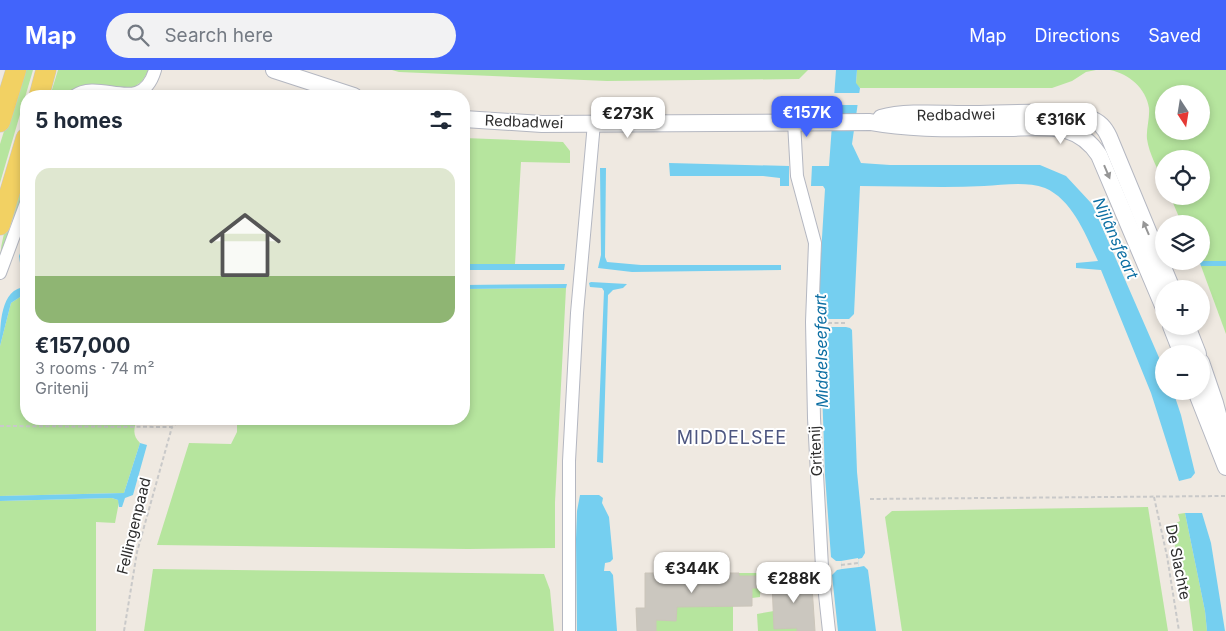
<!DOCTYPE html>
<html lang="en">
<head>
<meta charset="utf-8">
<style>
  body { margin:0; font-family:Inter,sans-serif; background:#f2f2f3; color:#1f2937; height:100vh; display:flex; flex-direction:column; font-size:19px; white-space:nowrap }
  * { box-sizing:border-box; margin:0 }
  p { font-size:16px; color:#747a83 }
  .icon { flex:none; width:28px; height:28px; fill:none; stroke:currentColor; stroke-width:2; stroke-linecap:round; stroke-linejoin:round }
  .map { position:relative; flex:1; overflow:hidden }
  .details { position:absolute; left:20px; top:20px; width:450px; height:335px; display:flex; flex-direction:column; background:#fff; border-radius:20px; box-shadow:0 2px 8px #0003 }
  .details>* { flex:none }
  .needle { width:32px; rotate:168deg }
  .fabs { position:absolute; left:1155px; top:15px; display:grid; gap:10px }
  .fabs a { display:grid; place-items:center; width:55px; height:55px; border-radius:50%; background:#fff; box-shadow:0 2px 8px #0003; font-size:25px }
  .price { position:absolute; translate:-50% -42px; padding:0 11px; border-radius:10px; background:#fff; color:#222; font-size:16px; line-height:32px; filter:drop-shadow(0 1px 2px #0008) }
  .price::after { content:''; position:absolute; left:50%; top:30px; width:15px; height:11px; margin-left:-8px; background:inherit; clip-path:polygon(0 0,100% 0,50% 100%) }
  .price.current { background:#4264fb; color:#fff }
  ul { padding:0; list-style:none }
  li { display:grid; align-content:center; gap:10px; height:265px; padding:0 15px }
  li+li { border-top:1px solid #e0e1e3 }
  li span { display:grid; place-items:center; height:155px; border-radius:15px; color:#555 }
  li>.icon { margin-inline-start:auto }
  span .icon { width:90px; height:90px; fill:#fffc; stroke-width:1 }
  li b { font-size:21px }
  h2 { display:flex; justify-content:space-between; align-items:center; height:60px; padding:0 15px; font-size:21px }
  header { display:flex; align-items:center; gap:30px; box-sizing:border-box; height:70px; padding:0 25px; background:#4264fb; color:#fff }
  header strong { font-size:24px }
  nav { display:flex; gap:28px; margin-inline-start:auto; font-size:18px }
  .search { width:350px; height:45px; background:#f2f2f3; display:flex; align-items:center; gap:12px; box-sizing:border-box; padding:0 18px; border-radius:28px; color:#747a83; font-size:19px }
  .map>svg:first-child { display:block }
  .green { fill:#b6e59e; fill-rule:evenodd }
  .water { fill:#75cff0 }
  .pier { fill:#efe9e1 }
  .building { fill:#cbc7bf; stroke:#cbc5ba }
  .lines { fill:none; stroke-linecap:round; stroke-linejoin:round }
  .minor-casing { stroke:#b4b7c1; stroke-width:14 }
  .tertiary-casing { stroke:#b4b7c1; stroke-width:18 }
  .primary-casing { stroke:#c9c9c9; stroke-width:21 }
  .path { stroke:#c9c9c9; stroke-width:2; stroke-dasharray:4 2.5; stroke-linecap:butt }
  .minor { stroke:#fff; stroke-width:12 }
  .tertiary { stroke:#fff; stroke-width:16 }
  .primary { stroke:#f2d163; stroke-width:20 }
  .oneway { fill:#969696 }
  .labels { text-anchor:middle; stroke-width:4; stroke-linejoin:round; paint-order:stroke }
  .street-label { font-size:15px; fill:#2e2e2e; stroke:#fff }
  .water-label { font-size:16px; font-style:italic; fill:#0d6fa3; stroke:#fff }
  .quarter-label { font-size:18px; letter-spacing:1px; fill:#4d5680; stroke:#fff }
</style>
</head>
<body>
<header>
<strong>Map</strong>
<div class="search"><svg class="icon" aria-label="search" viewBox="0 0 24 24"><circle cx="10" cy="10" r="6"/><path d="M15 15l6 6"/></svg>Search here</div>
<nav><a>Map</a><a>Directions</a><a>Saved</a></nav>
</header>
<div class="map">
<svg width="1226" height="561" viewBox="0 0 1226 561">
  <rect width="100%" height="100%" fill="#efe9e1"/>
  <!-- green -->
  <g class="green">
    <polygon points="23,0 33,0 0,113 0,74"/>
    <polygon points="58,0 149,0 142,11 133,18 77,18 67,26 50,26"/>
    <polygon points="392,0 808,0 799,9 607,11 399,2"/>
    <polygon points="857,0 1096,0 1086,2 1072,11 1052,18 860,18 856,14"/>
    <path d="M 1110,0 L 1226,0 L 1226,191 L 1201,191 L 1201,154 L 1182,154 L 1170,126 L 1201,126 L 1201,89 L 1164,89 L 1164,113 C 1158,99 1149,84 1147,69 C 1146,59 1150,48 1149,38 C 1146,18 1129,4 1110,0 ZM 1164,24 L 1201,24 L 1201,61 L 1164,61 Z"/>
    <polygon points="464,68 563,72 570,81 570,93 521,92 515,194 464,194"/>
    <path d="M 26,104 L 26,123 L 0,192 C 0,162 16,132 26,104 Z"/>
    <polygon points="1201,196 1226,196 1226,264"/>
    <polygon points="566,218 555,432 555,478 468,479 157,475 189,373 231,374 237,362 237,353 233,349 464,349 464,219"/>
    <path d="M 26,226 L 26,349 L 137,349 C 134,358 132,365 140,373 L 124,423 L 0,426 L 0,276 L 11,233 L 20,227 Z"/>
    <polygon points="112,428 118,430 119,432 115,453 96,452 96,561 0,561 0,431"/>
    <polygon points="1148,437 1168,561 902,561 885,447 892,441"/>
    <polygon points="1185,443 1205,541 1207,561 1193,561 1189,530 1170,456 1180,451 1178,444"/>
    <polygon points="153,499 544,504 550,520 554,561 144,561"/>
    <polygon points="647,503 761,503 760,527 736,530 733,533 733,561 641,561 649,540"/>
    <polygon points="777,505 808,505 811,561 758,561 757,544 774,541"/>
  </g>
  <!-- water -->
  <g class="water">
    <path d="M 836,0 L 857,0 L 856,13 L 860,18 L 852,74 L 861,93 L 890,95 L 1040,95 L 1066,106 L 1092,134 L 1164,299 L 1164,321 L 1173,321 L 1181,345 L 1195,403 L 1191,408 L 1179,411 L 1151,323 L 1101,200 L 1076,198 L 1076,193 L 1098,191 C 1086,166 1073,130 1045,118 C 1026,111 1003,115 984,116 C 943,118 901,116 860,116 L 854,244 L 849,249 L 846,249 L 846,257 L 850,258 L 852,260 L 857,402 L 865,483 L 862,488 L 858,489 L 859,497 L 864,496 L 868,500 L 876,561 L 838,561 L 832,505 L 837,500 L 842,499 L 841,491 L 836,491 L 831,487 L 825,405 L 820,261 L 823,257 L 828,257 L 828,249 L 823,248 L 819,244 L 820,200 L 825,119 L 823,116 L 811,116 L 812,96 L 829,96 Z"/>
    <polygon points="669,93 789,96 789,116 780,116 780,108 763,106 670,106"/>
    <polygon points="600,98 606,98 605,187 607,192 641,195 781,195 781,200 632,202 598,198 601,185"/>
    <polygon points="26,167 26,197 20,193 19,186"/>
    <polygon points="1199,191 1226,191 1226,196 1201,196"/>
    <polygon points="464,194 565,194 564,200 464,200"/>
    <polygon points="591,212 627,214 623,218 613,220 608,225 603,393 597,392 604,221 602,218 590,217 589,213"/>
    <polygon points="567,214 566,218 464,219 464,215"/>
    <path d="M 26,217 L 26,226 L 20,227 L 11,233 L 0,276 C 0,256 0,218 26,217 Z"/>
    <polygon points="140,373 147,375 133,425 125,428 122,437 119,437 118,430 112,428 0,431 0,426 124,423"/>
    <polygon points="580,425 599,425 603,428 602,433 609,447 613,489 610,492 605,493 604,501 610,501 613,505 617,561 577,561 576,469 577,441"/>
    <polygon points="1185,443 1202,443 1211,473 1225,561 1207,561 1205,541"/>
  </g>
  <!-- pier -->
  <g class="pier">
    <polygon points="832,23 862,23 860,35 831,35"/>
    <rect x="828" y="249" width="18" height="8"/>
    <polygon points="858,488 859,497 842,499 841,491"/>
  </g>
  <!-- building -->
  <g class="building">
    <polygon points="811,502 815,561 797,561 797,558 774,559 772,513 794,511 793,503"/>
    <polygon points="645,503 739,503 739,506 760,506 760,518 752,518 752,536 677,537 676,551 656,550 656,561 637,561 636,538 645,538"/>
  </g>
  <g class="lines">
    <!-- minor casing -->
    <g class="minor-casing">
      <g id="minor">
        <path d="M 74,26 C 101,7 141,47 155,0"/>
        <polyline points="794,52 797,106 815,173 812,252 814,348 822,497 829,561"/>
        <polyline points="0,203 26,133"/>
        <polyline points="569,561 569,391 577,243 594,53"/>
      </g>
    </g>
    <!-- tertiary casing -->
    <g class="tertiary-casing">
      <g id="tertiary">
        <polyline points="274,0 354,26"/>
        <path d="M 881,48 C 905,41 943,44 969,44 C 1003,44 1060,39 1091,49 C 1100,52 1105,58 1109,67 L 1172,219"/>
        <path d="M 464,49 L 542,54 L 870,52 C 914,60 959,58 1004,58 C 1024,58 1047,55 1066,60 C 1080,64 1091,73 1099,85 L 1164,238"/>
        <polyline points="1171,256 1182,284"/>
        <polyline points="1187,256 1198,284"/>
        <polyline points="1201,292 1215,333 1226,374"/>
        <polyline points="1196,321 1226,397"/>
      </g>
    </g>
    <!-- primary casing -->
    <g class="primary-casing">
      <g id="primary">
        <polyline points="39,26 46,0"/>
        <polyline points="0,52 16,0"/>
        <polyline points="0,155 26,68"/>
      </g>
    </g>
    <!-- path -->
    <g class="path">
      <polyline points="828,253 846,253"/>
      <polyline points="0,356 172,357 182,349"/>
      <polyline points="1154,427 1167,486 1179,561"/>
      <polyline points="870,429 1226,426"/>
      <polyline points="841,495 858,493"/>
      <polyline points="124,561 137,482 172,357"/>
    </g>
    <!-- minor -->
    <use href="#minor" class="minor"/>
    <!-- tertiary -->
    <use href="#tertiary" class="tertiary"/>
    <!-- primary -->
    <use href="#primary" class="primary"/>
  </g>
  <!-- one-way arrows -->
  <defs><path id="oneway-solid" d="M-6-.8H1V-3.2L6.5 0L1 3.2V.8H-6Z" transform="scale(1.25)"/></defs>
  <g class="oneway">
    <use href="#oneway-solid" transform="translate(1107 102) rotate(67)"/>
    <use href="#oneway-solid" transform="translate(1146 158) rotate(-113)"/>
  </g>
  <g class="labels">
    <!-- street labels -->
    <g class="street-label">
      <text transform="translate(956 45) rotate(-1)" y="5">Redbadwei</text>
      <text transform="translate(524 52) rotate(2)" y="5">Redbadwei</text>
      <text transform="translate(816 381) rotate(-93)" y="5">Gritenij</text>
      <text transform="translate(134 456) rotate(-76)" y="5">Fellingenpaad</text>
      <text transform="translate(1178 492) rotate(79)" y="5">De Slachte</text>
    </g>
    <!-- water labels -->
    <g class="water-label">
      <text transform="translate(1116 168) rotate(66)" y="6">Nijlânsfeart</text>
      <text transform="translate(821 281) rotate(-91)" y="6">Middelseefeart</text>
    </g>
    <!-- quarter labels -->
    <g class="quarter-label">
      <text x="732" y="374">MIDDELSEE</text>
    </g>
  </g>
</svg>
<div class="fabs">
<a><svg class="needle" viewBox="-14 -14 28 28"><path d="M0-13l5 13h-10z" fill="#e53935"/><path d="M0 13l5-13h-10z" fill="#747a83"/></svg></a>
<a><svg class="icon" aria-label="locate" viewBox="0 0 24 24"><circle cx="12" cy="12" r="6"/><path d="M12 2v4M12 18v4M2 12h4M18 12h4"/></svg></a>
<a><svg class="icon" aria-label="layers" viewBox="0 0 24 24"><path d="M12 4l9 5-9 5-9-5zM3 14l9 5 9-5"/></svg></a>
<a>+</a>
<a>−</a>
</div>
<b class="price current" style="left:807px;top:68px">€157K</b>
<b class="price" style="left:628px;top:69px">€273K</b>
<b class="price" style="left:1061px;top:75px">€316K</b>
<b class="price" style="left:692px;top:524px">€344K</b>
<b class="price" style="left:794px;top:534px">€288K</b>
<section class="details">
<h2>5 homes<svg class="icon" aria-label="filters" viewBox="0 0 24 24"><path d="M4 7h16M4 17h16"/><circle cx="9" cy="7" r="2"/><circle cx="15" cy="17" r="2"/></svg></h2>
<ul>
<li><span style="background:linear-gradient(#dfe7d0 70%,#8fb573 0)"><svg class="icon" aria-label="home" viewBox="0 0 24 24"><path d="M3 11l9-7 9 7M6 9v11h12V9"/></svg></span><div><b>€157,000</b><p>3 rooms · 74 m²</p><p>Gritenij</p></div></li>
</ul>
</section>
</div>
</body>
</html>
